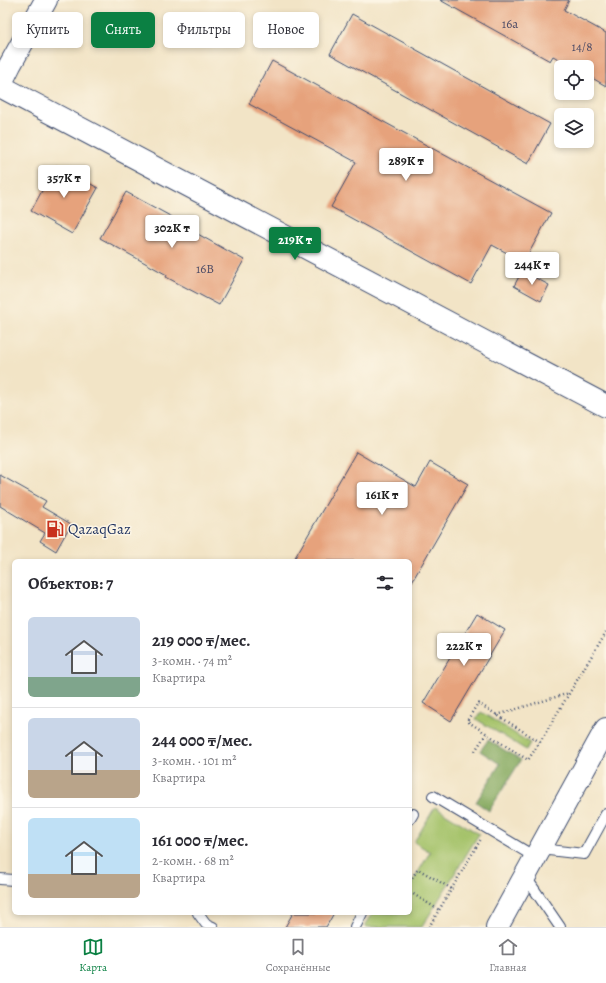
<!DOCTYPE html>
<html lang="ru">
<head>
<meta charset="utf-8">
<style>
  body { margin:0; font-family:Alegreya,serif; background:#f7f7f7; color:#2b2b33; height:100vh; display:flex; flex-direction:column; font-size:15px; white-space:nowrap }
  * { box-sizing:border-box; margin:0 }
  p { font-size:13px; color:#7c7c81 }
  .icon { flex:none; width:22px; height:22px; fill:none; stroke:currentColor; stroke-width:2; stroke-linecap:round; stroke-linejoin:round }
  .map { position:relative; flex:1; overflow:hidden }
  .side { position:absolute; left:12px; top:559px; width:400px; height:356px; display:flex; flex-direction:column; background:#fff; border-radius:6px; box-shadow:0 2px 6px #0003 }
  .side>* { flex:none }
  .top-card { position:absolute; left:12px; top:12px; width:400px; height:36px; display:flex; gap:8px }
  .controls { position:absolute; left:554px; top:60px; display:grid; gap:8px }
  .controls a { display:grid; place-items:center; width:40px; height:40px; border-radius:6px; background:#fff; box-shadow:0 2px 6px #0003; font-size:20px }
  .price { position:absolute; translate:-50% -34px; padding:0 9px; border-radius:4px; background:#fff; color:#222; font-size:13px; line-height:26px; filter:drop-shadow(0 1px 2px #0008) }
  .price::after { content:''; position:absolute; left:50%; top:24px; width:12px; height:9px; margin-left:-6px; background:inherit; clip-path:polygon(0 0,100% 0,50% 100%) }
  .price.on { background:#0b8043; color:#fff }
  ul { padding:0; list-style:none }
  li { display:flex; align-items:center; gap:12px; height:100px; padding:0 16px }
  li+li { border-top:1px solid #e1e1e2 }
  li span { display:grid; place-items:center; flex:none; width:112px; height:80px; border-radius:6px; color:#555 }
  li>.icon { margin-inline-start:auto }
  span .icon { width:48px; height:48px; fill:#fffc; stroke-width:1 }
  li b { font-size:17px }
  h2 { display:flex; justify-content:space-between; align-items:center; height:48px; padding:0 16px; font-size:17px }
  .pill { padding:0 14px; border-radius:6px; background:#fff; box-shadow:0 2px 6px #0003; font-size:14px; line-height:36px }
  .pill.on { background:#0b8043; color:#fff }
  .tabs { display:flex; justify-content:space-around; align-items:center; height:56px; border-top:1px solid #e1e1e2; background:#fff; font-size:11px; color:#7c7c81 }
  .tabs a { display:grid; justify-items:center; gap:2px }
  .tabs .on { color:#0b8043 }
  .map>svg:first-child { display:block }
  .green { fill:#a5c36b; stroke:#607964 }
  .forest { fill:#84a95f; stroke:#506c5e }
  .building { fill:#e6a27c }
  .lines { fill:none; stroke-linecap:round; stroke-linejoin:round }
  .service-casing { stroke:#3b4a6e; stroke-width:12 }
  .tertiary-casing { stroke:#3b4a6e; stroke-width:24 }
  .path { stroke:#3b4a6e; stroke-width:2.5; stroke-dasharray:1 3; stroke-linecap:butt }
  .service { stroke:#fff; stroke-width:10 }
  .tertiary { stroke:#fff; stroke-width:22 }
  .labels { text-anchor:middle; stroke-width:3; stroke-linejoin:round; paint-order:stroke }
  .number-label { font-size:13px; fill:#4e4c66 }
  .poi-label { font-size:15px; fill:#1b2f5e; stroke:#fcf5e5; text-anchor:start }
</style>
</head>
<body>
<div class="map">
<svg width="606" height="927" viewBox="0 0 606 927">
  <rect width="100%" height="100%" fill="#fcf5e5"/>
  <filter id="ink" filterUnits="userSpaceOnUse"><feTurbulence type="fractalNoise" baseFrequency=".025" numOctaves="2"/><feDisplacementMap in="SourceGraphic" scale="8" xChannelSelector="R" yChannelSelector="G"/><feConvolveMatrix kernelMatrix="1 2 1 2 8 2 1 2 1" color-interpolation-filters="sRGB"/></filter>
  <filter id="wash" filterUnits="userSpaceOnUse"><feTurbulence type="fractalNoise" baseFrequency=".012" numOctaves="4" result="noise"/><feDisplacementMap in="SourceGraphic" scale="16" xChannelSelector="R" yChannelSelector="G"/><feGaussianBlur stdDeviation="0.9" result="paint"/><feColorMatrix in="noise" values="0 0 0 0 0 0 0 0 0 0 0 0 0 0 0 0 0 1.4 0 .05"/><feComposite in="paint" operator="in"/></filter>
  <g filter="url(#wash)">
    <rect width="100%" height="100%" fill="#f2e4c6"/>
    <!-- green -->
    <g class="green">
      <polygon points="481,712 530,743 526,750 476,719"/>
      <polygon points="435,807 479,834 422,927 367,927 365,926 373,913 410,913 410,886 430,852 414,842"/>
    </g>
    <!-- forest -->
    <polygon class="forest" points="488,740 521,760 489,811 476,802 500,764 480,751"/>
    <g id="blocks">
      <!-- building -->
      <g class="building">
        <polygon points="440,0 569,0 564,10 606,33 606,86 587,75 587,67 573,67 553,56 550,61"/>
        <polygon points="352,14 550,124 528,164 330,54"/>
        <polygon points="272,61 551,213 524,262 492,245 471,284 331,207 356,162 249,104"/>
        <polygon points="56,165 98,188 72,234 31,211"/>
        <polygon points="126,192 172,217 171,219 244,260 219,305 166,277 167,275 100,238"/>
        <polygon points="522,271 549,285 541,301 514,286"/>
        <polygon points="356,452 416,487 430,462 468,484 410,585 410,561 293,561"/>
        <polygon points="0,475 46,501 42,507 71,524 56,551 40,541 45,533 0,506"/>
        <polygon points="477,613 505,630 451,721 423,703"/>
        <polygon points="293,913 334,913 326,927 285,927"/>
      </g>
    </g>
  </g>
  <g filter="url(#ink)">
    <use href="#blocks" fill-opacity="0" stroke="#3b4a6e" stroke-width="1"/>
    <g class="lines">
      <!-- service casing -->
      <g class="service-casing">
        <g id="service">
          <polyline points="433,796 535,857"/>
          <polyline points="410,819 413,814"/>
          <polyline points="540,849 584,854 606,814"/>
          <polyline points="525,876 560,927"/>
          <polyline points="0,879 14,880"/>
          <polyline points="198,913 206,924 213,927"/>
          <polyline points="355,927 362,913"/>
        </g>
      </g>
      <!-- tertiary casing -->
      <g class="tertiary-casing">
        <g id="tertiary">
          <polyline points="0,85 10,65 46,0"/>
          <polyline points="0,86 606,406"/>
          <polyline points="497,927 606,729"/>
        </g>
      </g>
      <!-- path -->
      <g class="path">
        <polyline points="497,715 569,693"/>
        <polyline points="540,742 478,703 467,721 528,760 540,742 606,632"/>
        <polyline points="475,751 486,734"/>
        <polyline points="410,881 418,869 452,889"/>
        <polyline points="410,892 439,910"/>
        <polyline points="429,927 481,839"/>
      </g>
      <!-- service -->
      <use href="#service" class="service"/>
      <!-- tertiary -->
      <use href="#tertiary" class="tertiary"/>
    </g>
  </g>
  <!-- icons -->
  <defs>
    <g id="fuel-bare" transform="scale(1.38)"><path d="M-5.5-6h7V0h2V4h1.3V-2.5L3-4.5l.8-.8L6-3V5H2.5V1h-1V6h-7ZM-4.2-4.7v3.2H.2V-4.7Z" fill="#c8321e" stroke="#fcf5e5" stroke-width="2.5" paint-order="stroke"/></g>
  </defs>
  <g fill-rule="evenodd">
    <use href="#fuel-bare" x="55" y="529"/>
  </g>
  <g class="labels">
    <!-- number labels -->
    <g class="number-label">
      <text x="510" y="28">16а</text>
      <text x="582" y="51">14/8</text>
      <text x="205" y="273">16В</text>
    </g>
    <!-- poi labels -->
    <g class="poi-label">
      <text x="68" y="534">QazaqGaz</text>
    </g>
  </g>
</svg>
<div class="controls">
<a><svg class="icon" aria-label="locate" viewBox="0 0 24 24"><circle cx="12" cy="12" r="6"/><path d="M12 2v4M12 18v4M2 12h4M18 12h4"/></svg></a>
<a><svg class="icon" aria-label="layers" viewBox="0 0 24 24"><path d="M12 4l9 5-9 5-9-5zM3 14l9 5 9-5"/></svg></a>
</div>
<b class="price" style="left:406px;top:182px">289K ₸</b>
<b class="price" style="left:64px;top:199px">357K ₸</b>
<b class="price" style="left:172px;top:249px">302K ₸</b>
<b class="price on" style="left:295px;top:261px">219K ₸</b>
<b class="price" style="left:532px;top:286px">244K ₸</b>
<b class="price" style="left:382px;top:516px">161K ₸</b>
<b class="price" style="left:464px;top:667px">222K ₸</b>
<div class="top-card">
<a class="pill">Купить</a>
<a class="pill on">Снять</a>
<a class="pill">Фильтры</a>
<a class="pill">Новое</a>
</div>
<section class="side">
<h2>Объектов: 7<svg class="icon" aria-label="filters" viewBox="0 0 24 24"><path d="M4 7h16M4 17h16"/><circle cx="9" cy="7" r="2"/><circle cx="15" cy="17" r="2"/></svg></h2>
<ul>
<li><span style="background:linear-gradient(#c9d6e8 75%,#7fa58c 0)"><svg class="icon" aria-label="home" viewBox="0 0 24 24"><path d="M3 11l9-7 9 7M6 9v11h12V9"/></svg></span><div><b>219 000 ₸/мес.</b><p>3-комн. · 74 m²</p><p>Квартира</p></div></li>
<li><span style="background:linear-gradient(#c9d6e8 65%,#b9a48a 0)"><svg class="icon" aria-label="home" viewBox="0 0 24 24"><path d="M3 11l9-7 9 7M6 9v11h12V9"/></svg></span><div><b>244 000 ₸/мес.</b><p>3-комн. · 101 m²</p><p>Квартира</p></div></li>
<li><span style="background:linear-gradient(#bfe0f5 70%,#b9a48a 0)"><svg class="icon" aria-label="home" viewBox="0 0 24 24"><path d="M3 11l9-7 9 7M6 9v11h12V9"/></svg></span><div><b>161 000 ₸/мес.</b><p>2-комн. · 68 m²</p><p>Квартира</p></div></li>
</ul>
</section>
</div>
<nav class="tabs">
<a class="on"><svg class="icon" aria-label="map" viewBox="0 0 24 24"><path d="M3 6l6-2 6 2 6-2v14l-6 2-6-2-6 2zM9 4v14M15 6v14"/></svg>Карта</a>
<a><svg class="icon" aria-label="saved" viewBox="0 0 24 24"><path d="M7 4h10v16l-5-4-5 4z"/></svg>Сохранённые</a>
<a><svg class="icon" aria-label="home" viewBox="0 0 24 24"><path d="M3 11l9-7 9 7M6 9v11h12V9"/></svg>Главная</a>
</nav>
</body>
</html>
